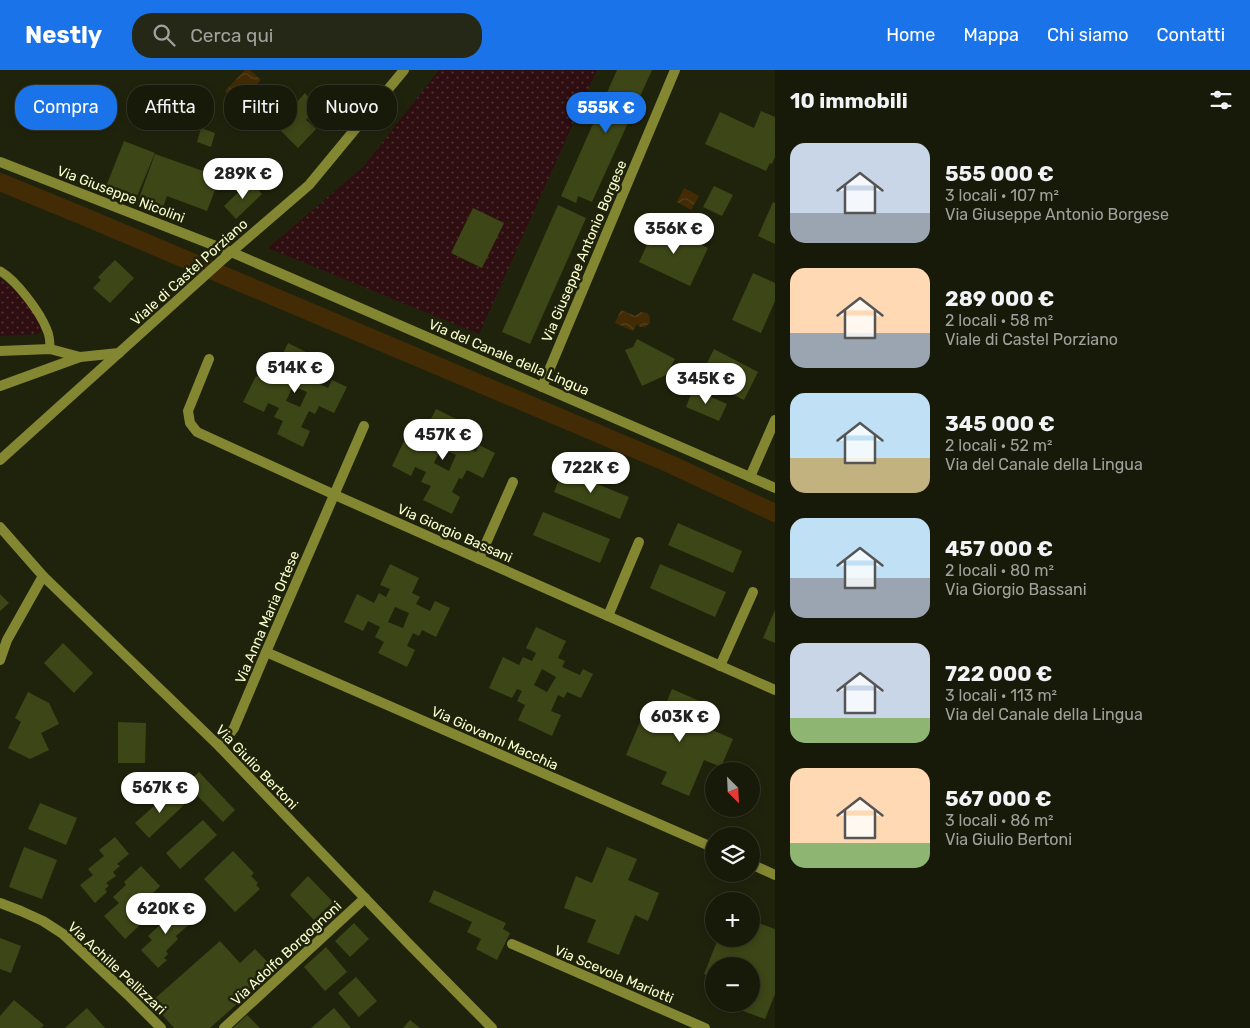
<!DOCTYPE html>
<html lang="it">
<head>
<meta charset="utf-8">
<style>
  body { margin:0; font-family:Rubik,sans-serif; background:#252717; color:#f1f3f6; height:100vh; display:flex; flex-direction:column; font-size:19px; white-space:nowrap }
  * { box-sizing:border-box; margin:0 }
  p { font-size:16px; color:#9fa19c }
  .icon { flex:none; width:28px; height:28px; fill:none; stroke:currentColor; stroke-width:2; stroke-linecap:round; stroke-linejoin:round }
  .map { position:relative; flex:1; overflow:hidden }
  .side { display:flex; flex-direction:column; background:#181a09; width:475px }
  .side>* { flex:none }
  .hud { position:absolute; left:15px; top:15px; width:475px; height:45px; display:flex; gap:10px }
  .needle { width:32px; rotate:156deg }
  .tools { position:absolute; left:705px; top:692px; display:grid; gap:10px }
  .tools a { display:grid; place-items:center; width:55px; height:55px; border-radius:50%; background:#181a09; box-shadow:0 2px 8px #0003,0 0 0 1px #36382a; font-size:25px }
  .price { position:absolute; translate:-50% -42px; padding:0 11px; border-radius:18px; background:#fff; color:#222; font-size:16px; line-height:32px; filter:drop-shadow(0 1px 2px #0008) }
  .price::after { content:''; position:absolute; left:50%; top:30px; width:15px; height:11px; margin-left:-8px; background:inherit; clip-path:polygon(0 0,100% 0,50% 100%) }
  .price.selected { background:#1a73e8; color:#fff }
  ul { padding:0; list-style:none }
  li { display:flex; align-items:center; gap:15px; height:125px; padding:0 15px }
  li span { display:grid; place-items:center; flex:none; width:140px; height:100px; border-radius:15px; color:#555 }
  li>.icon { margin-inline-start:auto }
  span .icon { width:60px; height:60px; fill:#fffc; stroke-width:1 }
  li b { font-size:21px }
  h2 { display:flex; justify-content:space-between; align-items:center; height:60px; padding:0 15px; font-size:21px }
  .tag { padding:0 18px; border-radius:20px; background:#181a09; box-shadow:0 2px 8px #0003,0 0 0 1px #36382a; font-size:18px; line-height:45px }
  .tag.selected { background:#1a73e8; color:#fff }
  header { display:flex; align-items:center; gap:30px; box-sizing:border-box; height:70px; padding:0 25px; background:#1a73e8; color:#fff }
  header strong { font-size:24px }
  nav { display:flex; gap:28px; margin-inline-start:auto; font-size:18px }
  .search { width:350px; height:45px; background:#252717; display:flex; align-items:center; gap:12px; box-sizing:border-box; padding:0 18px; border-radius:20px; color:#9fa19c; font-size:19px }
  main { display:flex; flex:1; min-height:0 }
  .map>svg:first-child { display:block }
  .grass { fill:url(#grass-dots); fill-rule:evenodd }
  .water { fill:url(#water-waves) }
  .lines { fill:none; stroke-linecap:round; stroke-linejoin:round }
  .canal { stroke:#432c05; stroke-width:18 }
  .building { fill:#3d4616; fill-rule:evenodd }
  .service { stroke:#848732; stroke-width:9 }
  .minor { stroke:#848732; stroke-width:10 }
  .tertiary { stroke:#848732; stroke-width:10 }
  .labels { text-anchor:middle; stroke-width:5; stroke-linejoin:round; paint-order:stroke }
  .street-label { font-size:14px; fill:#faffce; stroke:#20230c }
</style>
</head>
<body>
<header>
<strong>Nestly</strong>
<div class="search"><svg class="icon" aria-label="search" viewBox="0 0 24 24"><circle cx="10" cy="10" r="6"/><path d="M15 15l6 6"/></svg>Cerca qui</div>
<nav><a>Home</a><a>Mappa</a><a>Chi siamo</a><a>Contatti</a></nav>
</header>
<main>
<div class="map">
<svg width="775" height="958" viewBox="0 0 775 958">
  <defs>
    <pattern id="grass-dots" width="8" height="8" patternUnits="userSpaceOnUse" patternTransform="scale(1.25)"><rect width="8" height="8" fill="#2e0e10"/><path d="M2 2h.1M6 6h.1" fill="none" stroke="#4d3232" stroke-width="1.8" stroke-linecap="round"/></pattern>
    <pattern id="water-waves" width="16" height="10" patternUnits="userSpaceOnUse" patternTransform="scale(1.25)"><rect width="16" height="10" fill="#432c05"/><path d="M0 5q4-4 8 0t8 0" fill="none" stroke="#56411c"/></pattern>
  </defs>
  <rect width="100%" height="100%" fill="#20230c"/>
  <!-- grass -->
  <g class="grass">
    <path d="M 439,0 L 597,0 L 479,264 L 268,178 L 363,97 ZM 473,138 L 504,153 L 481,198 L 451,183 Z"/>
    <path d="M 0,208 C 12,215 41,246 41,261 L 38,264 L 0,266 Z"/>
  </g>
  <!-- water -->
  <g class="water">
    <polygon points="245,0 250,0 261,10 237,34 225,21"/>
    <polygon points="684,118 699,126 691,140 677,132"/>
    <polygon points="621,240 635,246 641,242 647,243 650,247 650,253 645,257 640,257 637,254 633,261 615,253"/>
  </g>
  <g class="lines">
    <!-- canal -->
    <polyline class="canal" points="0,112 90,149 670,394 775,443"/>
  </g>
  <!-- building -->
  <g class="building">
    <polygon points="617,0 652,0 592,132 578,126 576,133 561,126"/>
    <polygon points="318,19 337,37 321,53 311,45 306,50 316,59 298,78 279,59 287,50 283,47 305,23 309,28"/>
    <polygon points="761,41 775,47 775,87 772,94 770,93 766,101 705,74 720,42 754,58"/>
    <polygon points="201,58 215,63 211,77 197,72"/>
    <polygon points="124,71 155,83 135,131 105,119"/>
    <polygon points="155,84 220,107 207,141 167,126 161,143 137,134"/>
    <polygon points="250,111 262,124 236,149 224,136"/>
    <polygon points="714,116 733,125 722,146 703,137"/>
    <polygon points="773,132 775,133 775,174 758,166"/>
    <polygon points="558,135 586,148 530,274 502,262"/>
    <polygon points="473,138 504,153 482,198 451,183"/>
    <polygon points="657,154 708,178 690,216 639,192"/>
    <polygon points="115,190 134,208 110,233 93,218 101,210 98,207"/>
    <polygon points="753,203 775,213 775,231 761,263 732,250"/>
    <polygon points="637,269 675,289 666,305 642,316 625,280 633,277"/>
    <path d="M 288,273 L 316,287 L 310,301 L 318,305 L 315,312 L 328,318 L 332,310 L 347,317 L 334,343 L 319,336 L 315,344 L 309,341 L 301,357 L 310,361 L 303,377 L 277,364 L 283,351 L 274,347 L 279,338 L 268,333 L 264,342 L 243,332 L 256,306 L 271,313 L 276,302 L 284,305 L 286,301 L 277,296 ZM 293,316 L 307,322 L 300,337 L 286,331 Z"/>
    <polygon points="714,279 758,302 744,330 708,312 716,297 707,293"/>
    <polygon points="693,319 727,334 719,351 686,337"/>
    <path d="M 436,339 L 464,353 L 458,366 L 467,370 L 464,376 L 476,382 L 479,375 L 495,383 L 483,408 L 467,400 L 462,409 L 459,408 L 452,422 L 460,427 L 452,444 L 423,430 L 431,416 L 421,412 L 426,402 L 415,397 L 411,406 L 392,396 L 405,369 L 419,376 L 423,368 L 431,372 L 436,362 L 427,357 ZM 441,378 L 456,385 L 449,401 L 434,393 Z"/>
    <polygon points="563,400 629,427 620,449 554,422"/>
    <polygon points="543,442 610,469 600,493 533,465"/>
    <polygon points="678,453 742,481 733,503 668,475"/>
    <path d="M 390,494 L 419,508 L 412,523 L 420,527 L 416,534 L 430,541 L 435,531 L 450,538 L 436,567 L 422,560 L 419,566 L 413,563 L 407,576 L 415,580 L 407,597 L 378,583 L 384,572 L 375,567 L 380,557 L 368,551 L 363,561 L 344,552 L 357,524 L 374,533 L 379,523 L 386,527 L 390,519 L 380,515 ZM 395,537 L 409,543 L 403,558 L 388,552 Z"/>
    <polygon points="660,494 726,522 715,547 650,518"/>
    <polygon points="0,524 9,533 0,541"/>
    <polygon points="775,540 775,573 763,568"/>
    <path d="M 536,557 L 566,571 L 558,588 L 565,591 L 562,597 L 580,605 L 583,599 L 593,604 L 581,628 L 567,622 L 564,628 L 558,625 L 551,641 L 561,645 L 552,666 L 518,650 L 525,635 L 517,631 L 522,621 L 517,619 L 512,628 L 489,618 L 503,587 L 519,595 L 523,587 L 532,591 L 536,583 L 526,578 ZM 542,599 L 556,607 L 547,622 L 534,615 Z"/>
    <polygon points="63,573 93,603 74,623 44,593"/>
    <polygon points="672,619 711,636 703,656 733,669 721,697 704,690 689,726 661,714 667,702 626,685 640,652 656,658"/>
    <polygon points="28,622 49,633 59,654 41,663 49,680 30,689 8,678 21,652 15,648"/>
    <polygon points="118,652 146,653 145,693 118,693"/>
    <polygon points="199,702 235,740 223,752 186,714"/>
    <polygon points="171,721 184,735 149,768 135,753"/>
    <polygon points="40,733 77,748 66,775 28,759"/>
    <polygon points="203,750 217,765 180,799 166,783"/>
    <polygon points="115,767 129,784 117,794 120,796 113,802 116,806 106,813 109,816 105,819 107,822 95,833 80,815 93,805 88,799 104,786 99,780"/>
    <polygon points="24,777 57,790 42,829 9,817"/>
    <polygon points="607,777 637,789 628,810 659,823 648,851 635,845 619,885 587,872 596,850 564,838 576,806 592,813"/>
    <polygon points="233,781 254,803 251,806 258,813 256,815 260,819 235,842 204,809"/>
    <polygon points="141,796 160,816 146,830 150,834 133,850 139,856 125,869 104,846 119,833 113,827 126,815 124,812"/>
    <polygon points="308,806 333,832 314,850 290,825"/>
    <polygon points="434,820 506,853 503,859 510,863 497,890 476,879 481,869 467,862 472,852 429,832"/>
    <polygon points="175,834 192,852 176,866 178,869 166,881 168,884 164,888 167,890 158,898 141,880 152,870 148,866 162,853 158,849"/>
    <polygon points="751,850 775,859 775,924 765,949 735,938 736,934 751,934 751,896 714,896 714,908 704,904 718,869 736,875 739,869 751,869"/>
    <polygon points="354,853 369,869 350,887 335,871"/>
    <polygon points="0,868 21,876 11,903 0,899"/>
    <polygon points="220,871 240,893 255,879 275,900 210,958 174,958 151,932"/>
    <polygon points="326,877 347,902 325,921 304,897"/>
    <polygon points="356,907 377,931 359,947 338,923"/>
    <polygon points="14,930 44,955 41,958 0,958 0,946"/>
    <polygon points="87,938 105,958 65,958"/>
    <polygon points="334,938 351,958 311,958"/>
    <polygon points="247,945 260,958 233,958"/>
    <polygon points="410,950 420,958 403,958"/>
  </g>
  <g class="lines">
    <!-- service -->
    <path class="service" d="M 0,201 C 17,211 40,242 47,260 C 50,266 50,272 50,279"/>
    <!-- minor -->
    <g class="minor">
      <polyline points="0,92 231,182"/>
      <polyline points="0,281 50,279 80,287 119,283"/>
      <polyline points="209,289 188,341 190,353 197,362 335,425 775,620"/>
      <polyline points="0,316 80,287"/>
      <polyline points="542,317 675,0"/>
      <polyline points="750,407 775,350"/>
      <polyline points="479,489 513,412"/>
      <polyline points="608,546 639,472"/>
      <polyline points="266,582 714,778"/>
      <polyline points="0,590 7,570 43,506"/>
      <polyline points="720,596 753,522"/>
      <polyline points="220,677 234,658 266,582 364,356"/>
      <polyline points="751,794 775,805"/>
      <polyline points="0,833 21,841 43,851 63,864 128,925 161,958"/>
      <polyline points="512,874 705,958"/>
      <polyline points="224,958 365,828"/>
    </g>
    <!-- tertiary -->
    <g class="tertiary">
      <polyline points="231,182 750,407 775,418"/>
      <polyline points="0,390 222,190 309,115 404,0"/>
      <polyline points="0,457 43,506 220,677 408,873 492,958"/>
    </g>
  </g>
  <g class="labels">
    <!-- street labels -->
    <g class="street-label">
      <text transform="translate(121 124) rotate(21)" y="5">Via Giuseppe Nicolini</text>
      <text transform="translate(584 181) rotate(-67)" y="5">Via Giuseppe Antonio Borgese</text>
      <text transform="translate(189 202) rotate(-42)" y="5">Viale di Castel Porziano</text>
      <text transform="translate(509 287) rotate(23)" y="5">Via del Canale della Lingua</text>
      <text transform="translate(455 463) rotate(24)" y="5">Via Giorgio Bassani</text>
      <text transform="translate(267 547) rotate(-67)" y="5">Via Anna Maria Ortese</text>
      <text transform="translate(495 668) rotate(24)" y="5">Via Giovanni Macchia</text>
      <text transform="translate(257 697) rotate(46)" y="5">Via Giulio Bertoni</text>
      <text transform="translate(286 883) rotate(-43)" y="5">Via Adolfo Borgognoni</text>
      <text transform="translate(117 898) rotate(43)" y="5">Via Achille Pellizzari</text>
      <text transform="translate(614 904) rotate(23)" y="5">Via Scevola Mariotti</text>
    </g>
  </g>
</svg>
<div class="tools">
<a><svg class="needle" viewBox="-14 -14 28 28"><path d="M0-13l5 13h-10z" fill="#e53935"/><path d="M0 13l5-13h-10z" fill="#9fa19c"/></svg></a>
<a><svg class="icon" aria-label="layers" viewBox="0 0 24 24"><path d="M12 4l9 5-9 5-9-5zM3 14l9 5 9-5"/></svg></a>
<a>+</a>
<a>−</a>
</div>
<b class="price selected" style="left:606px;top:64px">555K €</b>
<b class="price" style="left:243px;top:130px">289K €</b>
<b class="price" style="left:674px;top:185px">356K €</b>
<b class="price" style="left:295px;top:324px">514K €</b>
<b class="price" style="left:706px;top:335px">345K €</b>
<b class="price" style="left:443px;top:391px">457K €</b>
<b class="price" style="left:591px;top:424px">722K €</b>
<b class="price" style="left:680px;top:673px">603K €</b>
<b class="price" style="left:160px;top:744px">567K €</b>
<b class="price" style="left:166px;top:865px">620K €</b>
<div class="hud">
<a class="tag selected">Compra</a>
<a class="tag">Affitta</a>
<a class="tag">Filtri</a>
<a class="tag">Nuovo</a>
</div>
</div>
<section class="side">
<h2>10 immobili<svg class="icon" aria-label="filters" viewBox="0 0 24 24"><path d="M4 7h16M4 17h16"/><circle cx="9" cy="7" r="2"/><circle cx="15" cy="17" r="2"/></svg></h2>
<ul>
<li><span style="background:linear-gradient(#c9d6e8 70%,#9aa5b1 0)"><svg class="icon" aria-label="home" viewBox="0 0 24 24"><path d="M3 11l9-7 9 7M6 9v11h12V9"/></svg></span><div><b>555 000 €</b><p>3 locali · 107 m²</p><p>Via Giuseppe Antonio Borgese</p></div></li>
<li><span style="background:linear-gradient(#ffd9b3 65%,#9aa5b1 0)"><svg class="icon" aria-label="home" viewBox="0 0 24 24"><path d="M3 11l9-7 9 7M6 9v11h12V9"/></svg></span><div><b>289 000 €</b><p>2 locali · 58 m²</p><p>Viale di Castel Porziano</p></div></li>
<li><span style="background:linear-gradient(#bfe0f5 65%,#c2b280 0)"><svg class="icon" aria-label="home" viewBox="0 0 24 24"><path d="M3 11l9-7 9 7M6 9v11h12V9"/></svg></span><div><b>345 000 €</b><p>2 locali · 52 m²</p><p>Via del Canale della Lingua</p></div></li>
<li><span style="background:linear-gradient(#bfe0f5 60%,#9aa5b1 0)"><svg class="icon" aria-label="home" viewBox="0 0 24 24"><path d="M3 11l9-7 9 7M6 9v11h12V9"/></svg></span><div><b>457 000 €</b><p>2 locali · 80 m²</p><p>Via Giorgio Bassani</p></div></li>
<li><span style="background:linear-gradient(#c9d6e8 75%,#8fb573 0)"><svg class="icon" aria-label="home" viewBox="0 0 24 24"><path d="M3 11l9-7 9 7M6 9v11h12V9"/></svg></span><div><b>722 000 €</b><p>3 locali · 113 m²</p><p>Via del Canale della Lingua</p></div></li>
<li><span style="background:linear-gradient(#ffd9b3 75%,#8fb573 0)"><svg class="icon" aria-label="home" viewBox="0 0 24 24"><path d="M3 11l9-7 9 7M6 9v11h12V9"/></svg></span><div><b>567 000 €</b><p>3 locali · 86 m²</p><p>Via Giulio Bertoni</p></div></li>
</ul>
</section>
</main>
</body>
</html>
